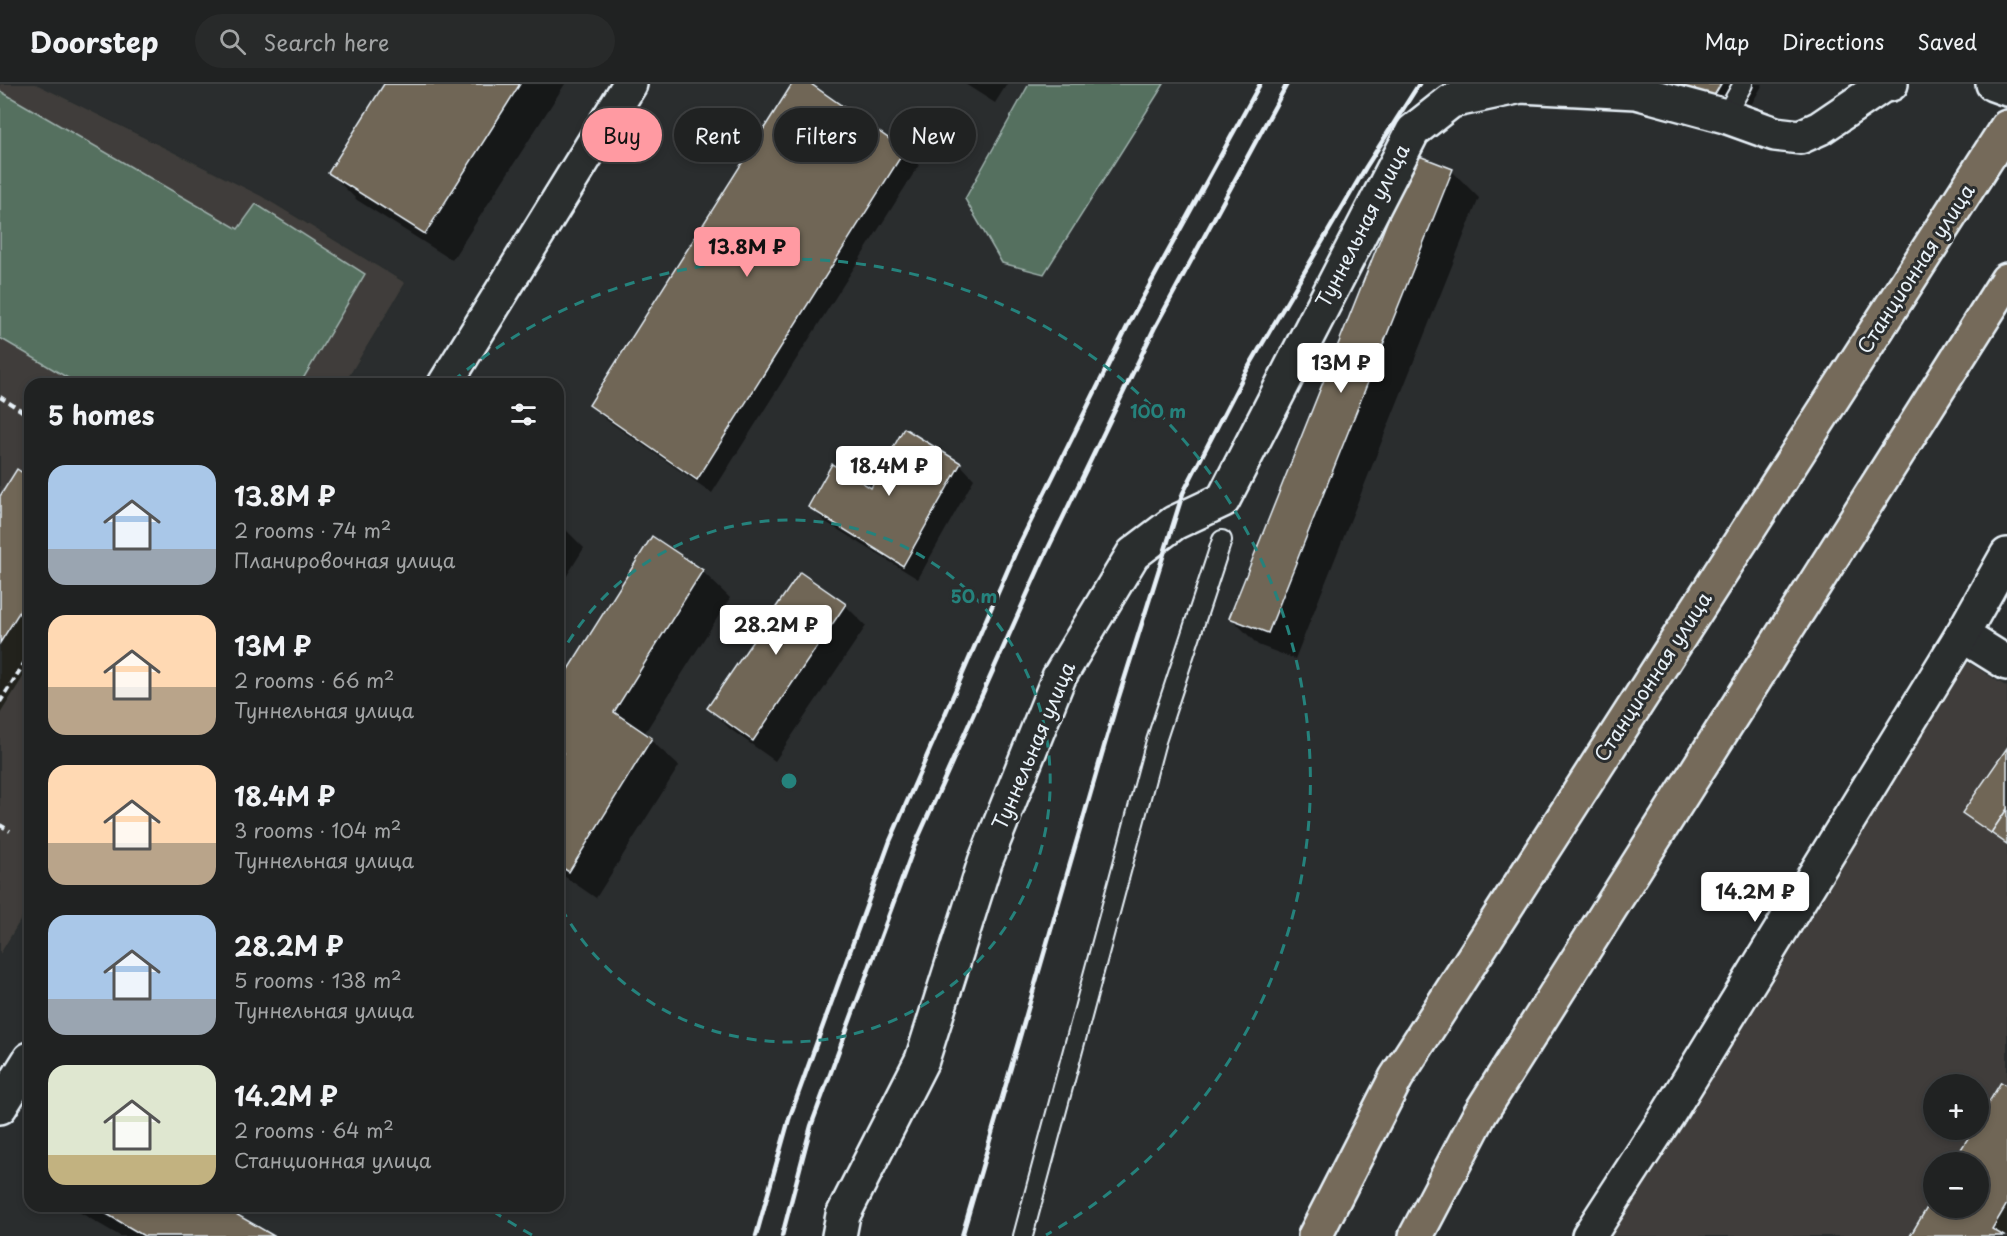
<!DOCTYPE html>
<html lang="en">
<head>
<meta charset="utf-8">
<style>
  body { margin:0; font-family:"Playpen Sans",sans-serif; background:#282a2a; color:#f1f3f6; height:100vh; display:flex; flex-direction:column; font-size:22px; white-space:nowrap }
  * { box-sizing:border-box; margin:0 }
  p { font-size:20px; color:#a2a4a5 }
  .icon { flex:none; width:33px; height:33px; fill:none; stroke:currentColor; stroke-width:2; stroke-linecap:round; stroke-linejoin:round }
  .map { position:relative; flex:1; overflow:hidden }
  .details { position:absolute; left:24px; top:294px; width:540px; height:834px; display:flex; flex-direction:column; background:#202222; border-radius:18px; box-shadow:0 3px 9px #0003,0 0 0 2px #3d3f40 }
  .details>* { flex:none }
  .top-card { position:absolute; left:582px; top:24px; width:570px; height:54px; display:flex; gap:12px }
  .fabs { position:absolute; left:1923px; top:990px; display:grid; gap:12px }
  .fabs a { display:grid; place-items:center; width:66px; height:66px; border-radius:50%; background:#202222; box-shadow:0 3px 9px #0003,0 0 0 2px #3d3f40; font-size:30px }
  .price { position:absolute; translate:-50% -51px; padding:0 14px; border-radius:6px; background:#fff; color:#222; font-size:20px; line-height:39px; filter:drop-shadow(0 2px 3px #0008) }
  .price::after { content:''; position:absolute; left:50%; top:36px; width:18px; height:14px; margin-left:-9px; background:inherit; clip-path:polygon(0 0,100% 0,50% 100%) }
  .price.current { background:#ff9aa2; color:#111 }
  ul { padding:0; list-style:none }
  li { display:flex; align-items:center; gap:18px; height:150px; padding:0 24px }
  li span { display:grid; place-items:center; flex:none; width:168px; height:120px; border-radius:18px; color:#555 }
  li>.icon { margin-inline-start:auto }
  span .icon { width:72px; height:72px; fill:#fffc; stroke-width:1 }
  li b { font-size:26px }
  h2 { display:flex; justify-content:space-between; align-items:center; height:72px; padding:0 24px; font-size:26px }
  .tag { padding:0 21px; border-radius:27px; background:#202222; box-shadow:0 3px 9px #0003,0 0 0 2px #3d3f40; font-size:21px; line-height:54px }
  .tag.current { background:#ff9aa2; color:#111 }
  header { display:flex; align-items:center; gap:36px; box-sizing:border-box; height:84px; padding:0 30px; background:#202222; border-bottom:2px solid #3d3f40 }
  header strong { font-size:28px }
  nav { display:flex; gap:33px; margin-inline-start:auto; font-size:21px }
  .search { width:420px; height:54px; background:#282a2a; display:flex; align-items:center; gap:15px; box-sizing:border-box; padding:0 21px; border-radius:33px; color:#a2a4a5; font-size:22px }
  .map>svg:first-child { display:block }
  .built { fill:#3f3e3a; fill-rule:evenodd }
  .green { fill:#55705f; stroke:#9eb0ac; stroke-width:1.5 }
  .shadow { fill:#0007 }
  .building { fill:#706657; stroke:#e8f1f8; stroke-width:1.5 }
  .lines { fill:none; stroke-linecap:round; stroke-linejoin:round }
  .service-casing { stroke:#e8f1f8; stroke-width:22 }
  .minor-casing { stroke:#e8f1f8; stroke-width:38 }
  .primary-casing { stroke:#e8f1f8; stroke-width:38 }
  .path { stroke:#e8f1f8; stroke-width:4; stroke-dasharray:6 4.5; stroke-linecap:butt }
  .service { stroke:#2a2d2e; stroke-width:18 }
  .minor { stroke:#2a2d2e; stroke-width:33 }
  .primary { stroke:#746a5a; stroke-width:33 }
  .rail { stroke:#e8f1f8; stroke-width:4.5 }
  .ring { fill:none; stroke:#25827c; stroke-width:3; stroke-dasharray:10 8 }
  .labels { text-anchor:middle; stroke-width:6; stroke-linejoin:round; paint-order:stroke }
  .street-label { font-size:20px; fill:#e8f1f8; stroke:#2a2d2e }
  .centre { fill:#25827c; stroke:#2a2d2e; stroke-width:3 }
  .ring-label { font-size:18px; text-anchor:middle; font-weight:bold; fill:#25827c; stroke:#2a2d2e; stroke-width:6; stroke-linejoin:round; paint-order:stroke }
</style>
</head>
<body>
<header>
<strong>Doorstep</strong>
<div class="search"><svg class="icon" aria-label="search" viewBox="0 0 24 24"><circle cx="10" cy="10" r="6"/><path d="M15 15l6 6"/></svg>Search here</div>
<nav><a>Map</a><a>Directions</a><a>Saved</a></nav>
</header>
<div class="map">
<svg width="2007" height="1152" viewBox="0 0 2007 1152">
  <rect width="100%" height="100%" fill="#2a2d2e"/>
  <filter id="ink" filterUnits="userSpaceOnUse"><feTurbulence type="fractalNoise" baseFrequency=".0167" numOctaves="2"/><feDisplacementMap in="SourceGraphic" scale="12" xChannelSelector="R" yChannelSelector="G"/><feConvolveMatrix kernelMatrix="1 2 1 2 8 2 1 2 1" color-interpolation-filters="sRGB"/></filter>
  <g filter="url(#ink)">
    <!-- built -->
    <g class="built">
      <polygon points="0,0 36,0 261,112 405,199 344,300 30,300 30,820 0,870"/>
      <path d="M 1961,574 L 2007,603 L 2007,1152 L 1608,1152 ZM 1934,1000 L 1978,1000 L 1978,1046 L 1934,1046 ZM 1934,1078 L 1978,1078 L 1978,1124 L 1934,1124 Z"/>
    </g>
    <!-- green -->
    <g class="green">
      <polygon points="1029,0 1164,0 1044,190 1002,179 965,115"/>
      <polygon points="0,7 238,145 256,120 365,190 300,300 78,300 0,254"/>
    </g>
    <!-- shadow -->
    <g class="shadow">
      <polygon points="386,0 565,0 452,176 357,116 330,89"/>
      <polygon points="793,0 808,0 904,67 919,81 712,409 605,335 591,321"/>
      <polygon points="965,0 1007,0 995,19"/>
      <polygon points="1674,0 1763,0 1737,46 1695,22"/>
      <polygon points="1452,87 1479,114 1295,575 1258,561 1231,534"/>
      <polygon points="960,380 974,395 918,495 824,437 810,422"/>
      <polygon points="30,396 30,582 0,630 0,415"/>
      <polygon points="558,438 584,464 558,506"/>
      <polygon points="702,487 730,514 644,650 679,682 596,814 558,788 558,682 562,675 558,673 558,583 568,589"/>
      <polygon points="845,521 866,542 775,677 730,645 709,624"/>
      <polygon points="2007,1004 2007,1152 1912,1152 1934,1124 1978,1124 1978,1078 1955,1078 1974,1046 1978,1046"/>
      <polygon points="73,1122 219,1122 271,1152 120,1152 79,1128"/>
    </g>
    <!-- building -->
    <g class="building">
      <polygon points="384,0 520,0 425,150 328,89"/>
      <polygon points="792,0 811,0 905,66 697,396 589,321"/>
      <polygon points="1675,0 1721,0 1709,20"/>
      <polygon points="1414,70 1453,85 1268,549 1229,534"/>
      <polygon points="904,344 961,379 903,482 808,423 832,380 871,404"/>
      <polygon points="17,385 30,394 30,511 0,559 0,412"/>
      <polygon points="652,452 703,486 614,628 652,654 569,788 558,781 558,679 564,669 558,665 558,581 567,587"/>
      <polygon points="800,488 846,520 753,657 707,624"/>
      <polygon points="2007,664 2007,725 1991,749 1962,729"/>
      <polygon points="2007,725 2007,760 1991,749"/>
      <polygon points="2001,998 2007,1002 2007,1120 1992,1145 2004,1152 1910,1152 1934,1112 1934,1124 1978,1124 1978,1078 1953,1078 1973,1046 1978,1046 1978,1036"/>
      <polygon points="93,1122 222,1122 274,1152 144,1152"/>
    </g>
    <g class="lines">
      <!-- service casing -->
      <g class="service-casing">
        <g id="service">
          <polyline points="1725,32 1743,0"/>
          <polyline points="1023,1152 1156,657 1222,456"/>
        </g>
      </g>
      <!-- minor casing -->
      <g class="minor-casing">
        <g id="minor">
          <polyline points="1993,0 2007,5"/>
          <polyline points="445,300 630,0"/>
          <polyline points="1962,551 2007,579"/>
          <polyline points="0,1023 30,975"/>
          <polyline points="839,1152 843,1131 922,976 985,778 1059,593 1133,470 1174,439 1223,416 1413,47 1451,17 1521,2 1636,8 1725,32 1775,50 1800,53 1820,44 1882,2 1891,0"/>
          <polyline points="1589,1152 1667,1032 1962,551 2007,471"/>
        </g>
      </g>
      <!-- primary casing -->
      <g class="primary-casing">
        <g id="primary">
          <polyline points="1315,1152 1396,994 2007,43"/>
          <polyline points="1416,1152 1480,1030 2007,196"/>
        </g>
      </g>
      <!-- path -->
      <g class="path">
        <polyline points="0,313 30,332"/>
        <polyline points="0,618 30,570"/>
        <polyline points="0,741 10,747"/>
      </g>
      <!-- service -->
      <use href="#service" class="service"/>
      <!-- minor -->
      <use href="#minor" class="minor"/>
      <!-- primary -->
      <use href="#primary" class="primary"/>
      <!-- rail -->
      <g class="rail">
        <polyline points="756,1152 789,1035 890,757 1016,467 1131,235 1260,0"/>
        <polyline points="782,1152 811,1042 914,763 1042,477 1154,245 1287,0"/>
        <polyline points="962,1152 1115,625 1183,409 1244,291 1366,83 1419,0"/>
      </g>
    </g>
  </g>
  <!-- distance rings -->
  <g class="ring">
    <path d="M559 574A261 261 0 1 1 559 820"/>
    <path d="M532 1151A522 522 0 0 1 490 1125M453 297A522 522 0 1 1 1046 1151"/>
  </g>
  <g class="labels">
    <!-- street labels -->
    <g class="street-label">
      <text transform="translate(1363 142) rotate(-63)" y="7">Туннельная улица</text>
      <text transform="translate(1916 185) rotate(-57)" y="7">Станционная улица</text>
      <text transform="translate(1653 593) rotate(-57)" y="7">Станционная улица</text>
      <text transform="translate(1034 662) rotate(-67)" y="7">Туннельная улица</text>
    </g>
  </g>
  <circle cx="789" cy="697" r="9" class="centre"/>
  <g class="ring-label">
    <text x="1158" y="334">100 m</text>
    <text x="974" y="519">50 m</text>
  </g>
</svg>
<div class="fabs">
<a>+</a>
<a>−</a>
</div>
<b class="price current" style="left:747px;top:194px">13.8M ₽</b>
<b class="price" style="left:1341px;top:310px">13M ₽</b>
<b class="price" style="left:889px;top:413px">18.4M ₽</b>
<b class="price" style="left:776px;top:572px">28.2M ₽</b>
<b class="price" style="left:1755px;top:839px">14.2M ₽</b>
<div class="top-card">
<a class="tag current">Buy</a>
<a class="tag">Rent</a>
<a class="tag">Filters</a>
<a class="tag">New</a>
</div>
<section class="details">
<h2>5 homes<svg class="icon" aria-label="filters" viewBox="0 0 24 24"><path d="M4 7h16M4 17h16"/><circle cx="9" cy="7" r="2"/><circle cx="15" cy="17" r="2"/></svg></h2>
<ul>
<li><span style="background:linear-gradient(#a9c7e8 70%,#9aa5b1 0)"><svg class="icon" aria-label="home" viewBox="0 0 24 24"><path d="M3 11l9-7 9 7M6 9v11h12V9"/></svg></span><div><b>13.8M ₽</b><p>2 rooms · 74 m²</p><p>Планировочная улица</p></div></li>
<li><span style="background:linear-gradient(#ffd9b3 60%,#b9a48a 0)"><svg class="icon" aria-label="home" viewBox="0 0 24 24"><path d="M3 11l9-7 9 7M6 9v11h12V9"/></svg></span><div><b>13M ₽</b><p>2 rooms · 66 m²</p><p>Туннельная улица</p></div></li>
<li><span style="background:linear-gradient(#ffd9b3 65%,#b9a48a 0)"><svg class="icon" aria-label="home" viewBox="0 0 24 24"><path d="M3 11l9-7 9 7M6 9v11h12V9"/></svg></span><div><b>18.4M ₽</b><p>3 rooms · 104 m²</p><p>Туннельная улица</p></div></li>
<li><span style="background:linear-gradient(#a9c7e8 70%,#9aa5b1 0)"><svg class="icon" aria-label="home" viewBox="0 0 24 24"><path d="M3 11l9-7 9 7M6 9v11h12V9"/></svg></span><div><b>28.2M ₽</b><p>5 rooms · 138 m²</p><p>Туннельная улица</p></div></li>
<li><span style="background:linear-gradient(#dfe7d0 75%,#c2b280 0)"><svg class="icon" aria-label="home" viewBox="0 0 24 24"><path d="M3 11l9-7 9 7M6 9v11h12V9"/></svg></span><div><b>14.2M ₽</b><p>2 rooms · 64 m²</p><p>Станционная улица</p></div></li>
</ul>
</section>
</div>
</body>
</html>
